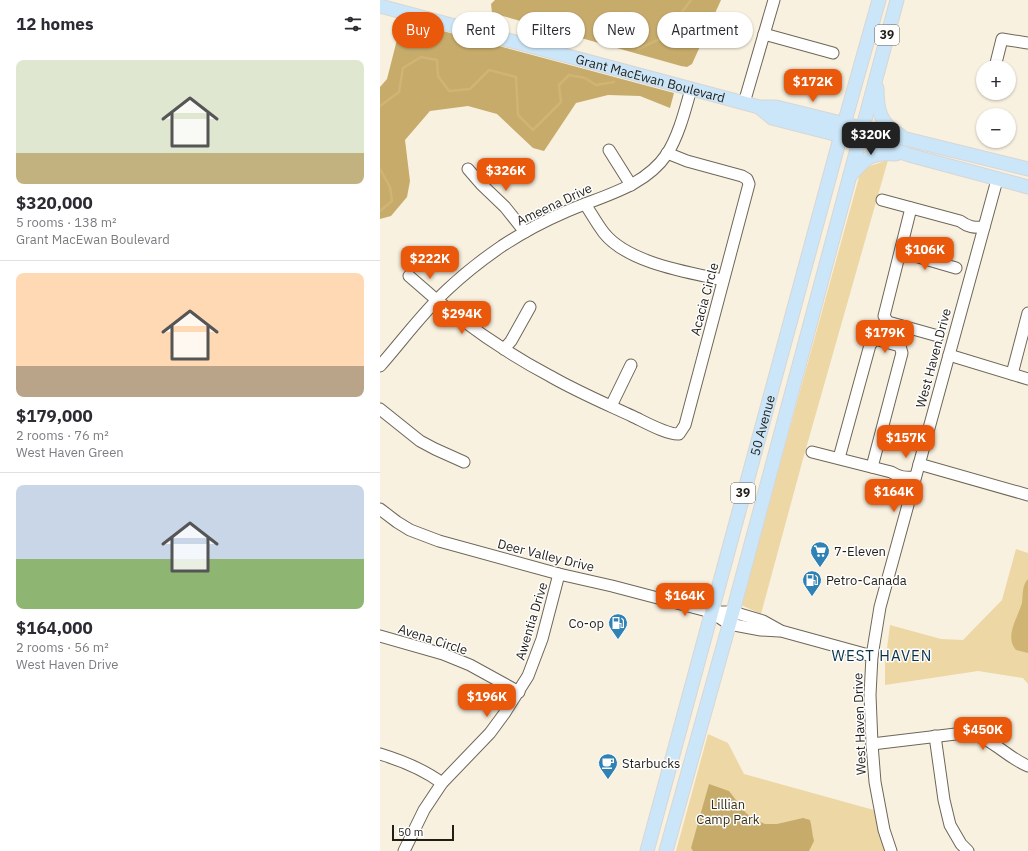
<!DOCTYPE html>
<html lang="en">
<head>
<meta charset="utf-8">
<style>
  body { margin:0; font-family:"IBM Plex Sans",sans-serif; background:#f2f2f3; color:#2b2b33; height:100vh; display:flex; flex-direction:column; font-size:15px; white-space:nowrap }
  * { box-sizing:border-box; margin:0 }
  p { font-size:13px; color:#7c7c81 }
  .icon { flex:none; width:22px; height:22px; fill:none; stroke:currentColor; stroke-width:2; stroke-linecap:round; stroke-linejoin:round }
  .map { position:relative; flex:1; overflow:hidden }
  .details { display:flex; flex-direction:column; background:#fff; width:380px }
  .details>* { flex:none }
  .guide { position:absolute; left:12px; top:12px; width:380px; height:36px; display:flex; gap:8px }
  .buttons { position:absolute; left:596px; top:60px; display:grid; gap:8px }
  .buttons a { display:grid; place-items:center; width:40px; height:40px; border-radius:50%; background:#fff; box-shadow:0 1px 3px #0004; font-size:20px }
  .scale { position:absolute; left:12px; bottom:10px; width:62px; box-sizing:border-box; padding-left:4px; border:2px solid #211e18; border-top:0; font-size:11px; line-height:14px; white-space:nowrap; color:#211e18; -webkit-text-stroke:3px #fefefe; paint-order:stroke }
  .price { position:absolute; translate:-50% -34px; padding:0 9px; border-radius:8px; background:#ea580c; color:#fff; font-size:13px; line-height:26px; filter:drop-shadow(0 1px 2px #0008) }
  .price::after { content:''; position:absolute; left:50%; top:24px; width:12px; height:9px; margin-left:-6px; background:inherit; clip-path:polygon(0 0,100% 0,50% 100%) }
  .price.on { background:#222; color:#fff }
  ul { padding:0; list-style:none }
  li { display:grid; align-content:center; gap:8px; height:212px; padding:0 16px }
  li+li { border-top:1px solid #e1e1e2 }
  li span { display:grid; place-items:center; height:124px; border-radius:8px; color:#555 }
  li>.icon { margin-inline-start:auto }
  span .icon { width:72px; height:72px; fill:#fffc; stroke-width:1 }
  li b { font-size:17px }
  h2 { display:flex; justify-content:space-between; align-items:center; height:48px; padding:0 16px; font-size:17px }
  .tag { padding:0 14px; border-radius:18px; background:#fff; box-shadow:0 1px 3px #0004; font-size:14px; line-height:36px }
  .tag.on { background:#ea580c; color:#fff }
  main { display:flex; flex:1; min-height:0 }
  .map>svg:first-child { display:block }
  .green { fill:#edd7a4 }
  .forest { fill:#c6ab6b }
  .water { fill:#cfb474 }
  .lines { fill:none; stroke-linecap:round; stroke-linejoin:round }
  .stream { stroke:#cfb474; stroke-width:2.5 }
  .minor-casing { stroke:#6e6759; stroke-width:13 }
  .major-casing { stroke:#d7d6d5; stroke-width:15 }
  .minor { stroke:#fff; stroke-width:11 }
  .major { stroke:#cbe6f8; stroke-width:13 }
  .labels { text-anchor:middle; stroke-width:3; stroke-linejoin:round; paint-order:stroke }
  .shield { fill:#fefefe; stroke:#63615d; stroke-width:1 }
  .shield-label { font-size:12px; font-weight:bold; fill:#211e18 }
  .street-label { font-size:13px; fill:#211e18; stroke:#fefefe }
  .poi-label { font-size:13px; fill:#211e18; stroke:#fefefe; text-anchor:start }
  .park-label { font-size:13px; fill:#3a2f11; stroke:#fefefe }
  .quarter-label { font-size:15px; letter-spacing:1px; fill:#0a334a; stroke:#fefefe }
</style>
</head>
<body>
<main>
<section class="details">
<h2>12 homes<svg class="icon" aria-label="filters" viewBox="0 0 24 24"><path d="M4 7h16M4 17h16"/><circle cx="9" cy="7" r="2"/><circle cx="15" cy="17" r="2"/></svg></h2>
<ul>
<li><span style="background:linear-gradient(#dfe7d0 75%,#c2b280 0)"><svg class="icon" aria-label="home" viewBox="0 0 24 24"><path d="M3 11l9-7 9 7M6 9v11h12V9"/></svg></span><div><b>$320,000</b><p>5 rooms · 138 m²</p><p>Grant MacEwan Boulevard</p></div></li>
<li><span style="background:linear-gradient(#ffd9b3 75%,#b9a48a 0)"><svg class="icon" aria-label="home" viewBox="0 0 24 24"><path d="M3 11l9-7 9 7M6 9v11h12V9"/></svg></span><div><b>$179,000</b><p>2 rooms · 76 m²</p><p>West Haven Green</p></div></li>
<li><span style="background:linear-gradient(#c9d6e8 60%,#8fb573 0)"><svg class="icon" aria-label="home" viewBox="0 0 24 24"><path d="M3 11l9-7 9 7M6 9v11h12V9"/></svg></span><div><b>$164,000</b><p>2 rooms · 56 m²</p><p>West Haven Drive</p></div></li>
</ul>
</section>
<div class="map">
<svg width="648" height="851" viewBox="0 0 648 851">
  <rect width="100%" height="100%" fill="#f8f1e0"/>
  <!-- green -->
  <g class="green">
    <polygon points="508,160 423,459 381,614 361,605 481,170 490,166"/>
    <polygon points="636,549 648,553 648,684 643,678 598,671 505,685 505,664 510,625 561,639 583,640 622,600"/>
    <polygon points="328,734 348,743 364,774 501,812 513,851 296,851"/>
  </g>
  <!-- forest -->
  <g class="forest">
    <polygon points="115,0 341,0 312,64 307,67 301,66 112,13 111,4"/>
    <polygon points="22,20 294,93 290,108 260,96 228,95 196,103 164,151 153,148 117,114 88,106 50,111 25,140 30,181 27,197 11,216 0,219 0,87 7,79"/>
    <path d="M 329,784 L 349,791 L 366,813 L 373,819 L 385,824 L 397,824 L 423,818 L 430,820 C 432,827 432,834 434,841 L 429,851 L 313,851 L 311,848 Z"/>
  </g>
  <!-- water -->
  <path class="water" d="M 648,579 L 648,653 L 636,650 C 624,637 638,617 642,603 C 643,595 642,585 648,579 Z"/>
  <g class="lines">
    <!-- stream -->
    <g class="stream">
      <polyline points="258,49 295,32 302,12 311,0"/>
      <polyline points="0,106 19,92 23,68 41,57 57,60 58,76 69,91 90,89 109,70 136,77 138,115 153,130 181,102 179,85 189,75 205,78 216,85 234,82"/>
      <polyline points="0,169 10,187 12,201 0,211"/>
    </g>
    <!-- minor casing -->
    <g class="minor-casing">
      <g id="minor">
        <polyline points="384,34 453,53"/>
        <polyline points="615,67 622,39 648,43"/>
        <polyline points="364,103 394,0"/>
        <polyline points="229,150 251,185"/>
        <polyline points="88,169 101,184 125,207 145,232"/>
        <path d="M 502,200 L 580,221 C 588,227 594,228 604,227"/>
        <path d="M 205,204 C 211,213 217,224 224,233 C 248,263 307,272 343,280"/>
        <polyline points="531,208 504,316 508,322 558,336"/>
        <polyline points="521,252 576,268"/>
        <path d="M 29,276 C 72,315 119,349 170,376 C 196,391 224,403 252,416 C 263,421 287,435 299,434 L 305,425 L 369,184 L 367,179 L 362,176 L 307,161 L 287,153"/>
        <polyline points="124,349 131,341 150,307"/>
        <polyline points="569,355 648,379"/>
        <path d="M 0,366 C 22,341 43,312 68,289 C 85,273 103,259 122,246 C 142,233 162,222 183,213 C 220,196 263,189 287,154 C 299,135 305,110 311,89"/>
        <polyline points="632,374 648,313"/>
        <polyline points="231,406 251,365"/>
        <polyline points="0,409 40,441 55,449 84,462"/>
        <path d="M 432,452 L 511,472 C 519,477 525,478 535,477"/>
        <polyline points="459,458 490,345 495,339 520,346 522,353 492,467"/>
        <polyline points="539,464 648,495"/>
        <polyline points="0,509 17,522 30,530 59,541 179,574 232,586 331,612 353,612 383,621 401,631 492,656"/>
        <polyline points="331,612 349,624 381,630 399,631"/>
        <polyline points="0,636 63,654 90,665 139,692"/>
        <polyline points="555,736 564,800 570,825 581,844 588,851"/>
        <path d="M 492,744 L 584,733 C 612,736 624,756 648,766"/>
        <path d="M 0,754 C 23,761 43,769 62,783"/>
        <polyline points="24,851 44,810 62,783 110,733 124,714 148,676 162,639 179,574"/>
        <polyline points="511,851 504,830 495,782 492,744 490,695 492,656 500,607 617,180"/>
      </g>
    </g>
    <!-- major casing -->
    <g class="major-casing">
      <g id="major">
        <path id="s1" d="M 0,6 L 379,107 L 396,107 L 648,169"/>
        <path d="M 497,88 C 497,110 500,124 520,135"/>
        <polyline points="379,107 392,118 509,148 529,155 648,187"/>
        <path d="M 470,176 C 486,158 490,152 516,154"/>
        <path id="s2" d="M 267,851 L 459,142 L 499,0"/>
        <polyline points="286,851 355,604 517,0"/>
      </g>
    </g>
    <!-- minor -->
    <use href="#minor" class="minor"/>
    <!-- major -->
    <use href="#major" class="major"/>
  </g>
  <!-- icons -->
  <defs>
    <g id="supermarket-pin" transform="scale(1)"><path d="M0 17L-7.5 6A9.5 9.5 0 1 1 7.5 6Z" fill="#2f82b3" stroke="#fefefe"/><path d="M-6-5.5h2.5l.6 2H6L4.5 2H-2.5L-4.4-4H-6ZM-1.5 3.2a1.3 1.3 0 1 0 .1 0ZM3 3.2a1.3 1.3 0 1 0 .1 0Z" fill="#fff"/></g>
    <g id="fuel-pin" transform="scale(1)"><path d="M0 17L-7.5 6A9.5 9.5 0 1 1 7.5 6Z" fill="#2f82b3" stroke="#fefefe"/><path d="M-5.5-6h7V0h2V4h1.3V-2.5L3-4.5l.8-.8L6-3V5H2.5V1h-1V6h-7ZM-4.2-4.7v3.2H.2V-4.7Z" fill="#fff"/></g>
    <g id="cafe-pin" transform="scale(1)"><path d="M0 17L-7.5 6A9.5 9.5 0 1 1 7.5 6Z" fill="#2f82b3" stroke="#fefefe"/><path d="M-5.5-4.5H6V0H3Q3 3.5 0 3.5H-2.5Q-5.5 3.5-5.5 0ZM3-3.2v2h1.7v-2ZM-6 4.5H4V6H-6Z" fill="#fff"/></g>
  </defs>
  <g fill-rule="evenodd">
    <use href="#supermarket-pin" x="440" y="551"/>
    <use href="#fuel-pin" x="432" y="580"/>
    <use href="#fuel-pin" x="238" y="623"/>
    <use href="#cafe-pin" x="228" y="763"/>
  </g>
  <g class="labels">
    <!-- shield labels -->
    <g class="shield">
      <rect x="495" y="25" width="24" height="20" rx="3"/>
      <rect x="351" y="483" width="24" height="20" rx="3"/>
    </g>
    <g class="shield-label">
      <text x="507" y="39">39</text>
      <text x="363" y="497">39</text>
    </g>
    <!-- street labels -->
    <g class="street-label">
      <text dy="5" stroke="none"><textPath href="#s1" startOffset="280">Grant MacEwan Boulevard</textPath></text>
      <text transform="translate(174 204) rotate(-25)" y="5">Ameena Drive</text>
      <text transform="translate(324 299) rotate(-75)" y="5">Acacia Circle</text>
      <text transform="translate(553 358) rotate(-75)" y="5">West Haven Drive</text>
      <text dy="5" stroke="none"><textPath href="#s2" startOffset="441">50 Avenue</textPath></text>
      <text transform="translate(166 555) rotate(14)" y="5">Deer Valley Drive</text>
      <text transform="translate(151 621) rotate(-73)" y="5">Awentia Drive</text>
      <text transform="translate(53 639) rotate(18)" y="5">Avena Circle</text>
      <text transform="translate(479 724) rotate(-92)" y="5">West Haven Drive</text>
    </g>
    <!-- poi labels -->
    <g class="poi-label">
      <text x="454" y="556">7-Eleven</text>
      <text x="446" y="585">Petro-Canada</text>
      <text x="224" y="628" text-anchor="end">Co-op</text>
      <text x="242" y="768">Starbucks</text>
    </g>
    <!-- park labels -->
    <g class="park-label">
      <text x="348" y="809">Lillian<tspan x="348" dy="15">Camp Park</tspan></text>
    </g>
    <!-- quarter labels -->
    <g class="quarter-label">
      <text x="502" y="661">WEST HAVEN</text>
    </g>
  </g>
</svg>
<div class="buttons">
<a>+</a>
<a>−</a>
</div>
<div class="scale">50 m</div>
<b class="price" style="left:433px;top:103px">$172K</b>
<b class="price on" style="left:491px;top:156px">$320K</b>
<b class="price" style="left:126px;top:192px">$326K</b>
<b class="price" style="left:545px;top:271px">$106K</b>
<b class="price" style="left:50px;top:280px">$222K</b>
<b class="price" style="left:82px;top:335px">$294K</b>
<b class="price" style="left:505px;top:354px">$179K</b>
<b class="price" style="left:526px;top:459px">$157K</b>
<b class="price" style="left:514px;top:513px">$164K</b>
<b class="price" style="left:305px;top:617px">$164K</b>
<b class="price" style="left:107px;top:718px">$196K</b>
<b class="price" style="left:603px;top:751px">$450K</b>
<div class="guide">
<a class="tag on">Buy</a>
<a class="tag">Rent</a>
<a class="tag">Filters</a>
<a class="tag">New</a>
<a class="tag">Apartment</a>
</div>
</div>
</main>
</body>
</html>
